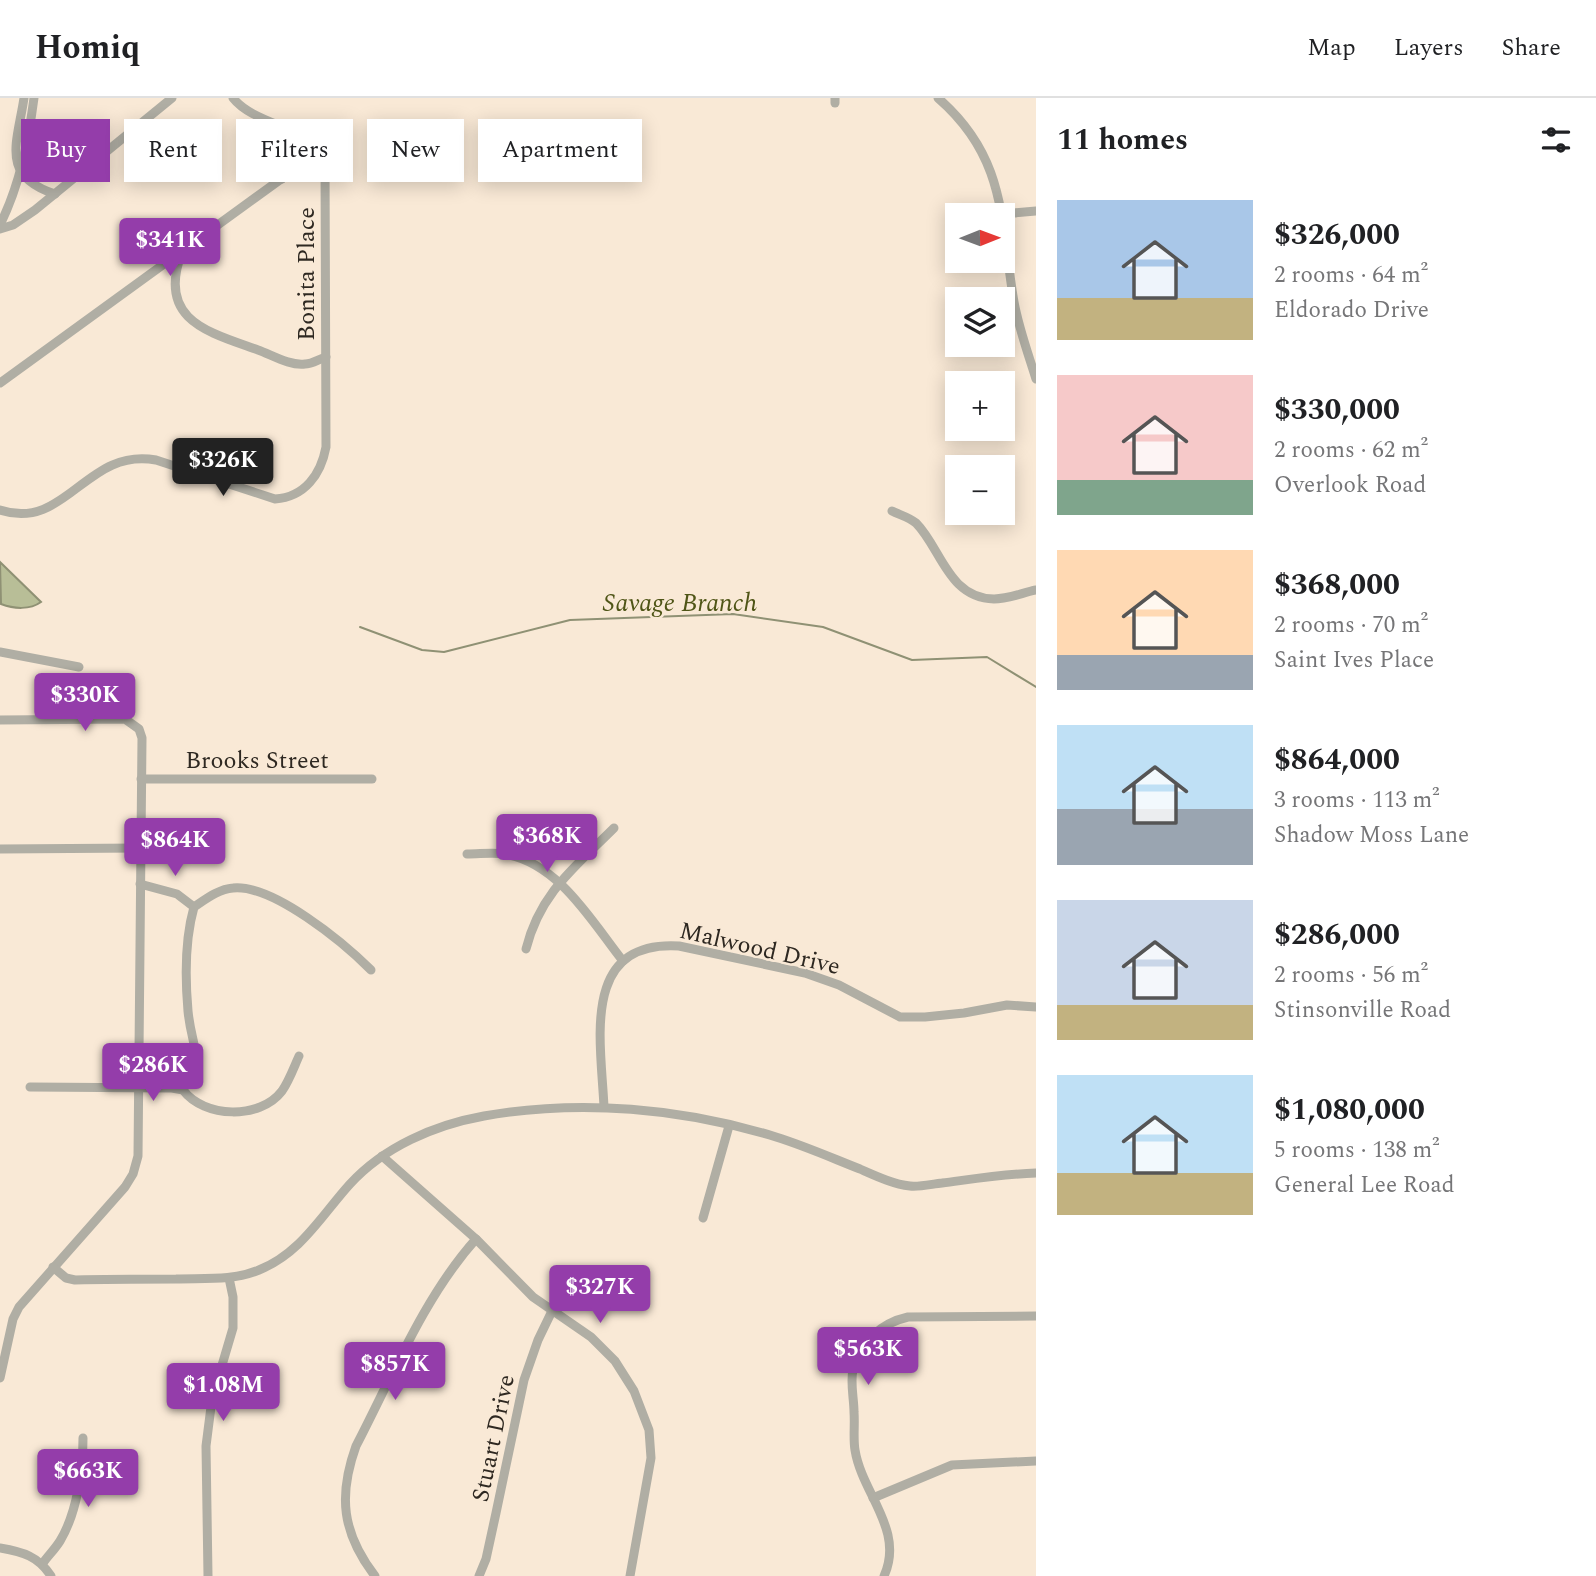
<!DOCTYPE html>
<html lang="en">
<head>
<meta charset="utf-8">
<style>
  body { margin:0; font-family:Spectral,serif; background:#f6f6f6; color:#202124; height:100vh; display:flex; flex-direction:column; font-size:26px; white-space:nowrap }
  * { box-sizing:border-box; margin:0 }
  p { font-size:23px; color:#757577 }
  .icon { flex:none; width:38px; height:38px; fill:none; stroke:currentColor; stroke-width:2; stroke-linecap:round; stroke-linejoin:round }
  .map { position:relative; flex:1; overflow:hidden }
  .drawer { display:flex; flex-direction:column; background:#fff; width:560px }
  .drawer>* { flex:none }
  .guide { position:absolute; left:21px; top:21px; width:665px; height:63px; display:flex; gap:14px }
  .needle { width:46px; rotate:89deg }
  .tools { position:absolute; left:945px; top:105px; display:grid; gap:14px }
  .tools a { display:grid; place-items:center; width:70px; height:70px; border-radius:0px; background:#fff; box-shadow:0 4px 18px #0003; font-size:35px }
  .price { position:absolute; translate:-50% -60px; padding:0 16px; border-radius:7px; background:#943daa; color:#fff; font-size:23px; line-height:46px; filter:drop-shadow(0 2px 4px #0008) }
  .price::after { content:''; position:absolute; left:50%; top:42px; width:21px; height:16px; margin-left:-10px; background:inherit; clip-path:polygon(0 0,100% 0,50% 100%) }
  .price.on { background:#222; color:#fff }
  ul { padding:0; list-style:none }
  li { display:flex; align-items:center; gap:21px; height:175px; padding:0 21px }
  li span { display:grid; place-items:center; flex:none; width:196px; height:140px; border-radius:0px; color:#555 }
  li>.icon { margin-inline-start:auto }
  span .icon { width:84px; height:84px; fill:#fffc; stroke-width:1 }
  li b { font-size:30px }
  h2 { display:flex; justify-content:space-between; align-items:center; height:84px; padding:0 21px; font-size:30px }
  .chip { padding:0 24px; border-radius:0px; background:#fff; box-shadow:0 4px 18px #0003; font-size:24px; line-height:63px }
  .chip.on { background:#943daa; color:#fff }
  header { display:flex; align-items:center; gap:42px; box-sizing:border-box; height:98px; padding:0 35px; background:#fff; border-bottom:2px solid #e0e0e0 }
  header strong { font-size:33px }
  nav { display:flex; gap:38px; margin-inline-start:auto; font-size:24px }
  main { display:flex; flex:1; min-height:0 }
  .map>svg:first-child { display:block }
  .water { fill:#b8be97; stroke:#8f9174; stroke-width:2 }
  .lines { fill:none; stroke-linecap:round; stroke-linejoin:round }
  .stream { stroke:#8f9174; stroke-width:2 }
  .minor { stroke:#b0aea4; stroke-width:9 }
  .labels { text-anchor:middle; stroke-width:5; stroke-linejoin:round; paint-order:stroke }
  .street-label { font-size:24px; fill:#2e2821; stroke:#f9e9d6 }
  .water-label { font-size:26px; font-style:italic; fill:#4f5517; stroke:#f9e9d6 }
</style>
</head>
<body>
<header>
<strong>Homiq</strong>
<nav><a>Map</a><a>Layers</a><a>Share</a></nav>
</header>
<main>
<div class="map">
<svg width="1036" height="1478" viewBox="0 0 1036 1478">
  <rect width="100%" height="100%" fill="#f9e9d6"/>
  <!-- water -->
  <path class="water" d="M 0,464 L 41,504 C 30,512 14,511 1,506 Z"/>
  <g class="lines">
    <!-- stream -->
    <polyline class="stream" points="360,529 422,552 444,554 570,522 733,516 823,529 912,562 987,559 1036,589"/>
    <!-- minor -->
    <g class="minor">
      <path d="M 24,0 C 17,46 0,78 55,96"/>
      <polyline points="835,0 835,5"/>
      <path d="M 938,0 C 1007,60 1000,122 1014,204 C 1019,231 1028,255 1036,281"/>
      <path d="M 264,24 C 278,37 280,62 282,81"/>
      <polyline points="1003,116 1036,113"/>
      <path d="M 0,127 C 20,86 28,45 34,0"/>
      <polyline points="0,131 13,127 35,112 172,0"/>
      <path d="M 182,154 C 156,222 208,234 258,252 C 272,257 290,268 305,266 C 312,266 319,261 326,259"/>
      <polyline points="0,285 321,52"/>
      <path d="M 0,412 C 66,434 86,349 156,362 L 275,401 C 305,399 321,376 326,349 L 325,61 C 313,29 255,28 233,0"/>
      <path d="M 892,413 C 900,417 909,419 916,425 C 941,450 948,500 994,501 C 1008,501 1022,495 1036,492"/>
      <polyline points="0,554 79,569"/>
      <polyline points="0,622 125,621 139,631 142,640 138,1058 133,1076 125,1089 19,1209 13,1221 0,1280"/>
      <polyline points="141,681 372,681"/>
      <polyline points="0,751 140,750"/>
      <path d="M 467,756 C 480,756 493,754 505,756 C 559,765 592,824 623,863"/>
      <polyline points="140,786 177,796 194,809"/>
      <path d="M 526,851 C 540,795 575,769 614,730"/>
      <path d="M 30,989 L 172,990 L 183,992 C 204,1020 260,1022 282,993 C 289,983 294,969 299,958"/>
      <path d="M 183,992 C 204,950 192,953 188,913 C 185,879 185,841 194,809 C 206,801 219,791 233,790 C 273,786 344,845 371,872"/>
      <path d="M 604,1009 C 601,943 580,842 679,848 L 805,875 L 839,887 L 900,919 L 925,919 L 964,915 L 1007,907 L 1036,909"/>
      <polyline points="382,1058 476,1141 533,1199 591,1239 615,1263 634,1293 649,1332 651,1360 630,1478"/>
      <polyline points="703,1120 729,1028"/>
      <path d="M 53,1169 L 66,1180 L 75,1182 C 109,1181 142,1181 176,1181 C 204,1180 233,1183 259,1172 C 301,1155 321,1118 350,1086 C 384,1049 434,1027 484,1018 C 580,1001 683,1010 776,1039 C 805,1048 832,1060 860,1071 C 876,1078 893,1086 910,1088 C 920,1089 932,1086 942,1085 C 973,1081 1004,1076 1036,1075"/>
      <polyline points="873,1400 952,1367 1036,1363"/>
      <path d="M 0,1450 C 23,1454 38,1458 51,1478"/>
      <path d="M 43,1465 C 48,1458 55,1451 60,1443 C 77,1415 83,1372 83,1340"/>
      <polyline points="208,1478 206,1348 212,1301 233,1230 233,1199 229,1180"/>
      <path d="M 375,1478 C 342,1435 338,1398 356,1348 C 392,1279 424,1199 476,1141"/>
      <polyline points="479,1478 486,1461 496,1415 524,1282 538,1242 552,1213"/>
      <path d="M 884,1478 C 905,1432 862,1396 855,1352 C 853,1340 855,1327 854,1314 C 854,1301 850,1284 853,1272 C 860,1244 881,1225 908,1219 L 1036,1218"/>
    </g>
  </g>
  <g class="labels">
    <!-- street labels -->
    <g class="street-label">
      <text transform="translate(306 176) rotate(-90)" y="8">Bonita Place</text>
      <text x="257" y="670">Brooks Street</text>
      <text transform="translate(760 850) rotate(13)" y="8">Malwood Drive</text>
      <text transform="translate(493 1340) rotate(-78)" y="8">Stuart Drive</text>
    </g>
    <!-- water labels -->
    <g class="water-label">
      <text x="680" y="513">Savage Branch</text>
    </g>
  </g>
</svg>
<div class="tools">
<a><svg class="needle" viewBox="-14 -14 28 28"><path d="M0-13l5 13h-10z" fill="#e53935"/><path d="M0 13l5-13h-10z" fill="#757577"/></svg></a>
<a><svg class="icon" aria-label="layers" viewBox="0 0 24 24"><path d="M12 4l9 5-9 5-9-5zM3 14l9 5 9-5"/></svg></a>
<a>+</a>
<a>−</a>
</div>
<b class="price" style="left:170px;top:180px">$341K</b>
<b class="price on" style="left:223px;top:400px">$326K</b>
<b class="price" style="left:85px;top:635px">$330K</b>
<b class="price" style="left:547px;top:776px">$368K</b>
<b class="price" style="left:175px;top:780px">$864K</b>
<b class="price" style="left:153px;top:1005px">$286K</b>
<b class="price" style="left:600px;top:1227px">$327K</b>
<b class="price" style="left:868px;top:1289px">$563K</b>
<b class="price" style="left:395px;top:1304px">$857K</b>
<b class="price" style="left:223px;top:1325px">$1.08M</b>
<b class="price" style="left:88px;top:1411px">$663K</b>
<div class="guide">
<a class="chip on">Buy</a>
<a class="chip">Rent</a>
<a class="chip">Filters</a>
<a class="chip">New</a>
<a class="chip">Apartment</a>
</div>
</div>
<section class="drawer">
<h2>11 homes<svg class="icon" aria-label="filters" viewBox="0 0 24 24"><path d="M4 7h16M4 17h16"/><circle cx="9" cy="7" r="2"/><circle cx="15" cy="17" r="2"/></svg></h2>
<ul>
<li><span style="background:linear-gradient(#a9c7e8 70%,#c2b280 0)"><svg class="icon" aria-label="home" viewBox="0 0 24 24"><path d="M3 11l9-7 9 7M6 9v11h12V9"/></svg></span><div><b>$326,000</b><p>2 rooms · 64 m²</p><p>Eldorado Drive</p></div></li>
<li><span style="background:linear-gradient(#f6c9c9 75%,#7fa58c 0)"><svg class="icon" aria-label="home" viewBox="0 0 24 24"><path d="M3 11l9-7 9 7M6 9v11h12V9"/></svg></span><div><b>$330,000</b><p>2 rooms · 62 m²</p><p>Overlook Road</p></div></li>
<li><span style="background:linear-gradient(#ffd9b3 75%,#9aa5b1 0)"><svg class="icon" aria-label="home" viewBox="0 0 24 24"><path d="M3 11l9-7 9 7M6 9v11h12V9"/></svg></span><div><b>$368,000</b><p>2 rooms · 70 m²</p><p>Saint Ives Place</p></div></li>
<li><span style="background:linear-gradient(#bfe0f5 60%,#9aa5b1 0)"><svg class="icon" aria-label="home" viewBox="0 0 24 24"><path d="M3 11l9-7 9 7M6 9v11h12V9"/></svg></span><div><b>$864,000</b><p>3 rooms · 113 m²</p><p>Shadow Moss Lane</p></div></li>
<li><span style="background:linear-gradient(#c9d6e8 75%,#c2b280 0)"><svg class="icon" aria-label="home" viewBox="0 0 24 24"><path d="M3 11l9-7 9 7M6 9v11h12V9"/></svg></span><div><b>$286,000</b><p>2 rooms · 56 m²</p><p>Stinsonville Road</p></div></li>
<li><span style="background:linear-gradient(#bfe0f5 70%,#c2b280 0)"><svg class="icon" aria-label="home" viewBox="0 0 24 24"><path d="M3 11l9-7 9 7M6 9v11h12V9"/></svg></span><div><b>$1,080,000</b><p>5 rooms · 138 m²</p><p>General Lee Road</p></div></li>
</ul>
</section>
</main>
</body>
</html>
